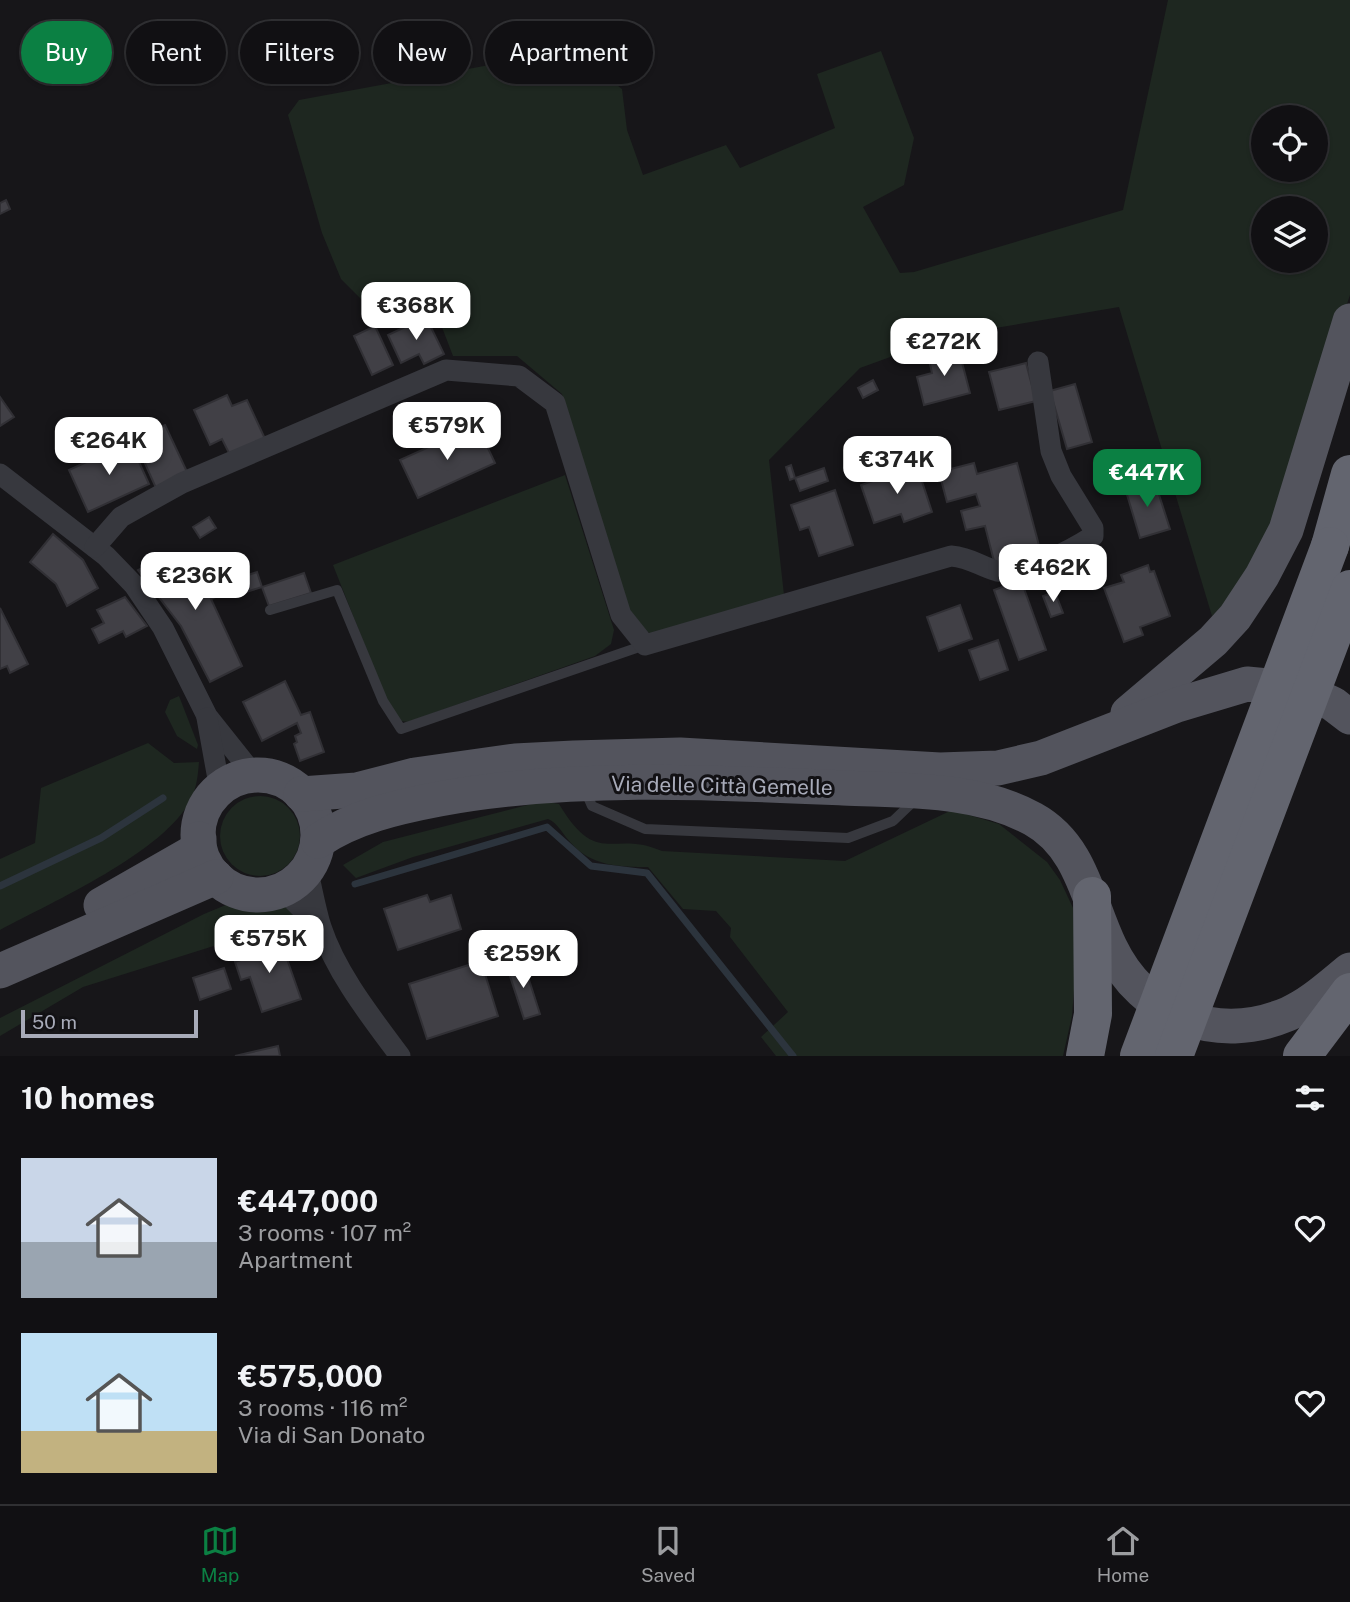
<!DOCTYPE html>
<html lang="en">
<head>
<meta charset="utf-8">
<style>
  body { margin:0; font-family:"Public Sans",sans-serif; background:#1a191c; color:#f1f3f6; height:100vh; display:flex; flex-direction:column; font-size:26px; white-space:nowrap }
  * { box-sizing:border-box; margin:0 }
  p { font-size:23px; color:#9c9da0 }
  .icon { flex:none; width:38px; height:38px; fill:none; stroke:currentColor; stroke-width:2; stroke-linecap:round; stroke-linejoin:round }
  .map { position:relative; height:1056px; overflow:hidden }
  .drawer { display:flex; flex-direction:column; background:#111013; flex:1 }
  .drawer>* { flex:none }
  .top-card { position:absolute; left:21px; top:21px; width:700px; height:63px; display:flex; gap:14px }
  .buttons { position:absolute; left:1251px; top:105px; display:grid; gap:14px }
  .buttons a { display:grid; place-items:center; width:77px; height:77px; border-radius:50%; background:#111013; box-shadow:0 2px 5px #0004,0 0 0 2px #303033; font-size:35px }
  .scale { position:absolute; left:21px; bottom:18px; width:177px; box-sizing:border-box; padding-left:7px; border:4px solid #a8abb9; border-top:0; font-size:19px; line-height:24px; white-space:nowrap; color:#a8abb9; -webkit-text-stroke:5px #121114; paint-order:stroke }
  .price { position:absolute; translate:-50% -60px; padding:0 16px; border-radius:14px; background:#fff; color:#222; font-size:23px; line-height:46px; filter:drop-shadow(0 2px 4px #0008) }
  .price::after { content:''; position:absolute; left:50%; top:42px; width:21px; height:16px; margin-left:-10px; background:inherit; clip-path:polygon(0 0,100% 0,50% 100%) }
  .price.current { background:#0b8043; color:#fff }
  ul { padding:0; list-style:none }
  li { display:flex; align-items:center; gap:21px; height:175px; padding:0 21px }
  li span { display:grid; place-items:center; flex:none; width:196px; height:140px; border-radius:0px; color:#555 }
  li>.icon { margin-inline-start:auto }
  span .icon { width:84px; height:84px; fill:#fffc; stroke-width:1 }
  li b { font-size:30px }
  h2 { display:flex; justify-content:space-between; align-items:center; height:84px; padding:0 21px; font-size:30px }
  .chip { padding:0 24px; border-radius:32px; background:#111013; box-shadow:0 2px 5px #0004,0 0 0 2px #303033; font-size:24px; line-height:63px }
  .chip.current { background:#0b8043; color:#fff }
  .menu { display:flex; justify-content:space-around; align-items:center; height:98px; border-top:2px solid #303033; background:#111013; font-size:19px; color:#9c9da0 }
  .menu a { display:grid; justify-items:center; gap:4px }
  .menu .current { color:#0b8043 }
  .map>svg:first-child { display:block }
  .green { fill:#1e2720; fill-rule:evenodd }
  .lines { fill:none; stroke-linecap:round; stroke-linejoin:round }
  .stream { stroke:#2c343d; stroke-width:7 }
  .building { fill:#414046; stroke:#313035; stroke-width:2 }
  .service { stroke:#37383e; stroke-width:10 }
  .minor { stroke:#37383e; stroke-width:21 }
  .primary { stroke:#53545d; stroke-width:35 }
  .motorway { stroke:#63656f; stroke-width:38 }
  .motorway-bridge { stroke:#63656f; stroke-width:38 }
  .labels { text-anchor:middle; stroke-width:6; stroke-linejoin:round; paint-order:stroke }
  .street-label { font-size:21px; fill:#a8abb9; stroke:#121114 }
</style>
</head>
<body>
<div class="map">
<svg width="1350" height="1056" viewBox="0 0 1350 1056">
  <rect width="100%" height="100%" fill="#171619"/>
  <!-- green -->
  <g class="green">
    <path d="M 1168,0 L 1350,0 L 1350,295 L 1272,529 L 1245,583 L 1212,616 L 1119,307 L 948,336 L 860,368 L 769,460 L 784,595 L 657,635 L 639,630 L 626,604 L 562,394 L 517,356 L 453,356 L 430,296 L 379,317 L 341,279 L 322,233 L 288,115 L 299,100 L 522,59 L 570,33 L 605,76 L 622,89 L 627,130 L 643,175 L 726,145 L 740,168 L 835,128 L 817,74 L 881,51 L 914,138 L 904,185 L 863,207 L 900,273 L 914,272 L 1123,210 ZM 1264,117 L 1316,117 L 1316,170 L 1264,170 ZM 1264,208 L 1316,208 L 1316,261 L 1264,261 Z"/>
    <polygon points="565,475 614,630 611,644 595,656 408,722 401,721 392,714 333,565"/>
    <polygon points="179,696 198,745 197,749 177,736 165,712 170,700"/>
    <path d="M 148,743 L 174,763 L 199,762 C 198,774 197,787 191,799 C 165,852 52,902 0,930 L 0,859 L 35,843 L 41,788 Z"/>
    <circle cx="260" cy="836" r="40"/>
    <path d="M 543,801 L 559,804 C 598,869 612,829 662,851 L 845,861 L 952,810 L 999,824 L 1047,862 L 1060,880 L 1073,908 L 1076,964 L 1072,1016 L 1063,1056 L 776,1056 L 761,1037 L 788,1012 L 730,937 L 731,928 L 716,911 L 683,909 L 648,867 C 620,867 591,866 571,843 C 563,835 558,823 548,819 L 413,857 L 356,878 L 343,865 L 383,842 Z"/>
    <polygon points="262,899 286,907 300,919 83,987 0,1036 0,1018 204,914 238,900"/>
  </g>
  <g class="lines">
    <!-- stream -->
    <g class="stream">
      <polyline points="355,884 547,827 591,866 647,873 793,1056"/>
      <polyline points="0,886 101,838 163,798"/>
    </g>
  </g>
  <!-- building -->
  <g class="building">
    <polygon points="6,200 10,209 0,214 0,203"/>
    <polygon points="426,317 444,354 424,364 419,354 401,363 388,335"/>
    <polygon points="375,326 393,365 372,375 354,336"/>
    <polygon points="958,347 970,393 924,405 917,377 932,373 928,355"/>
    <polygon points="1026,363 1036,401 999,410 989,372"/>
    <polygon points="873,380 878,390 863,398 858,388"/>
    <polygon points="1075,384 1092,442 1067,449 1050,391"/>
    <polygon points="227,395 232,406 247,400 267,443 232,459 222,439 210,445 194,410"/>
    <polygon points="0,397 14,417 0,426"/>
    <polygon points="165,425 188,474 156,488 134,439"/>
    <polygon points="477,425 495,463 418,498 400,460"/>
    <polygon points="130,442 149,484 88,512 69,470"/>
    <polygon points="974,463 977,474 1017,463 1041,553 995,565 985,526 966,530 961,511 980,506 976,494 947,502 939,472"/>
    <polygon points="791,465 795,478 790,480 786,467"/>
    <polygon points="917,466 932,512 904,522 901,514 874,523 861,485"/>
    <polygon points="824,468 828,481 800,491 795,478"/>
    <polygon points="1154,479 1170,529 1140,538 1125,488"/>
    <polygon points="835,490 853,545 819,556 809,527 800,530 791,505"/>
    <polygon points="209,517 216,528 200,538 193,527"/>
    <polygon points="53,534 83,560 98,588 67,606 56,584 30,562"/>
    <polygon points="203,555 222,594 211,599 242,666 210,682 181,626 138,570 164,557 171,571"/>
    <polygon points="1148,565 1150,572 1154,571 1170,616 1140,627 1143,635 1124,642 1104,588 1124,582 1121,575"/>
    <polygon points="257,572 262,587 243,593 239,578"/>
    <polygon points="304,573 311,593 269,606 262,587"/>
    <polygon points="1021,580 1046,650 1019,660 994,590"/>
    <polygon points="1055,592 1063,613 1051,617 1043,596"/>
    <polygon points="125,597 147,626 126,637 123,631 99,643 92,629 104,623 97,610"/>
    <polygon points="960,605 972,639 939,651 927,617"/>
    <polygon points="0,608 28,664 10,673 7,666 0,669"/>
    <polygon points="998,640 1008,670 980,680 969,650"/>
    <polygon points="285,681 301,715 310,712 324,752 300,761 294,744 297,742 295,736 301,733 297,723 262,741 243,702"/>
    <polygon points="427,895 430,902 451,895 461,929 398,950 384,909"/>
    <polygon points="280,939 301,999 262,1012 250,977 241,980 235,962 244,959 241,952"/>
    <polygon points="481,961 498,1016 427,1039 409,984"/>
    <polygon points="523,961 540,1014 524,1019 507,967"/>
    <polygon points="224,968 231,989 200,1000 193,978"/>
    <polygon points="278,1046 280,1056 235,1056"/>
  </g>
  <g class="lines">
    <!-- service -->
    <g class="service">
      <polyline points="270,610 337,590 383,701 401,729 645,645"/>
      <polyline points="585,790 592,806 645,829 848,838 893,821 916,799"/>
    </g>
    <!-- minor -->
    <g class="minor">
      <polyline points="0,474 106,556 134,585 163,628 207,716 254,775"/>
      <path d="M 95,547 L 121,517 L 182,483 L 446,370 L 519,376 L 555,403 L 621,615 L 645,645 L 951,556 C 972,558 979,566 997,571 C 1021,577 1073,549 1093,536 L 1093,528 L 1061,476 L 1051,451 L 1038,362"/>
      <polyline points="207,718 220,790"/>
      <path d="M 307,869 C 312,888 315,908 321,927 C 336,973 371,1017 400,1056"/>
      <polyline points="283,890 321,928"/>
    </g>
    <!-- primary -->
    <g class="primary">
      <polyline points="1128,713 1213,641 1235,617 1262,576 1286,530 1350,321"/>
      <circle cx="258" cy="835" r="60"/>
      <polyline points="301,794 357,790 415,775 515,761 574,758 680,755 940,770 998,768 1041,758 1177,705 1247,684 1301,689 1333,704 1350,717"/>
      <path d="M 318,841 C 353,817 397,807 439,799 C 567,775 713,782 843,788 C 905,791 977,788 1033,819 C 1082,846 1088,902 1110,947 C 1143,1016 1217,1044 1288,1014 C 1311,1004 1330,986 1350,970"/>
      <polyline points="101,905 199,849 199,839"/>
      <polyline points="0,971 216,877"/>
    </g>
    <!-- motorway -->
    <g class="motorway">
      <polyline points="1330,546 1350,474"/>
      <polyline points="1085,1056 1093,1014 1092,896"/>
      <polyline points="1302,1056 1350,992"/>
    </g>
    <!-- motorway-bridge -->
    <g class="motorway-bridge">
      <polyline points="1139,1056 1330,546"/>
      <polyline points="1174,1056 1350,589"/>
    </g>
  </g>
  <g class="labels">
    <!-- street labels -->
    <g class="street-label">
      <text transform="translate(722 786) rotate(1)" y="7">Via delle Città Gemelle</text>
    </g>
  </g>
</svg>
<div class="buttons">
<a><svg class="icon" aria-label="locate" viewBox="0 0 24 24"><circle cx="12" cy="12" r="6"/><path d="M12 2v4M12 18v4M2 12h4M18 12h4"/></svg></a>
<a><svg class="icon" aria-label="layers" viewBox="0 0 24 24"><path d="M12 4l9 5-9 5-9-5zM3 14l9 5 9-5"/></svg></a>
</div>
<div class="scale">50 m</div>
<b class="price" style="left:416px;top:342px">€368K</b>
<b class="price" style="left:944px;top:378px">€272K</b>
<b class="price" style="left:447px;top:462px">€579K</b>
<b class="price" style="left:109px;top:477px">€264K</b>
<b class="price" style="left:897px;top:496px">€374K</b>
<b class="price current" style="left:1147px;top:509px">€447K</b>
<b class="price" style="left:1053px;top:604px">€462K</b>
<b class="price" style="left:195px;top:612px">€236K</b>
<b class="price" style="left:269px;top:975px">€575K</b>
<b class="price" style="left:523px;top:990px">€259K</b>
<div class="top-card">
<a class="chip current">Buy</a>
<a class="chip">Rent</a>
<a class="chip">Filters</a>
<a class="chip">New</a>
<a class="chip">Apartment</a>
</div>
</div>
<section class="drawer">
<h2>10 homes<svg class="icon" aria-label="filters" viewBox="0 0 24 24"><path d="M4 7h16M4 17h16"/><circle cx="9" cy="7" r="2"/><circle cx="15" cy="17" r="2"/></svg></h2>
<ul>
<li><span style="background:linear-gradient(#c9d6e8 60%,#9aa5b1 0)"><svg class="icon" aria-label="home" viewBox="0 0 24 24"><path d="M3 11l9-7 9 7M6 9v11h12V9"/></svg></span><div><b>€447,000</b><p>3 rooms · 107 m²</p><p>Apartment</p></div><svg class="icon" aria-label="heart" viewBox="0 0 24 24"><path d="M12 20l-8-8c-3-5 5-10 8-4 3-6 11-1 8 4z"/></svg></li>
<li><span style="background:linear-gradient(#bfe0f5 70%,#c2b280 0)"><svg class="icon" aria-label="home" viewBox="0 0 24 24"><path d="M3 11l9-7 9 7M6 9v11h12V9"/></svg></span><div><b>€575,000</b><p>3 rooms · 116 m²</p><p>Via di San Donato</p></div><svg class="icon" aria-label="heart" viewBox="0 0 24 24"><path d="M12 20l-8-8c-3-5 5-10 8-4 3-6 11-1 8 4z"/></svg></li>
</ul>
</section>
<nav class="menu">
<a class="current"><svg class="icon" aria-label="map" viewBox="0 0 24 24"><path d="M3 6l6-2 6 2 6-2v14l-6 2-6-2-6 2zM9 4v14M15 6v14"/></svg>Map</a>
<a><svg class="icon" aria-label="saved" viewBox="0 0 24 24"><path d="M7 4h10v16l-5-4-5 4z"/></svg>Saved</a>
<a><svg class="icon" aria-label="home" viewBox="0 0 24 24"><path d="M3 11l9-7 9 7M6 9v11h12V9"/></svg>Home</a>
</nav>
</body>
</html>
